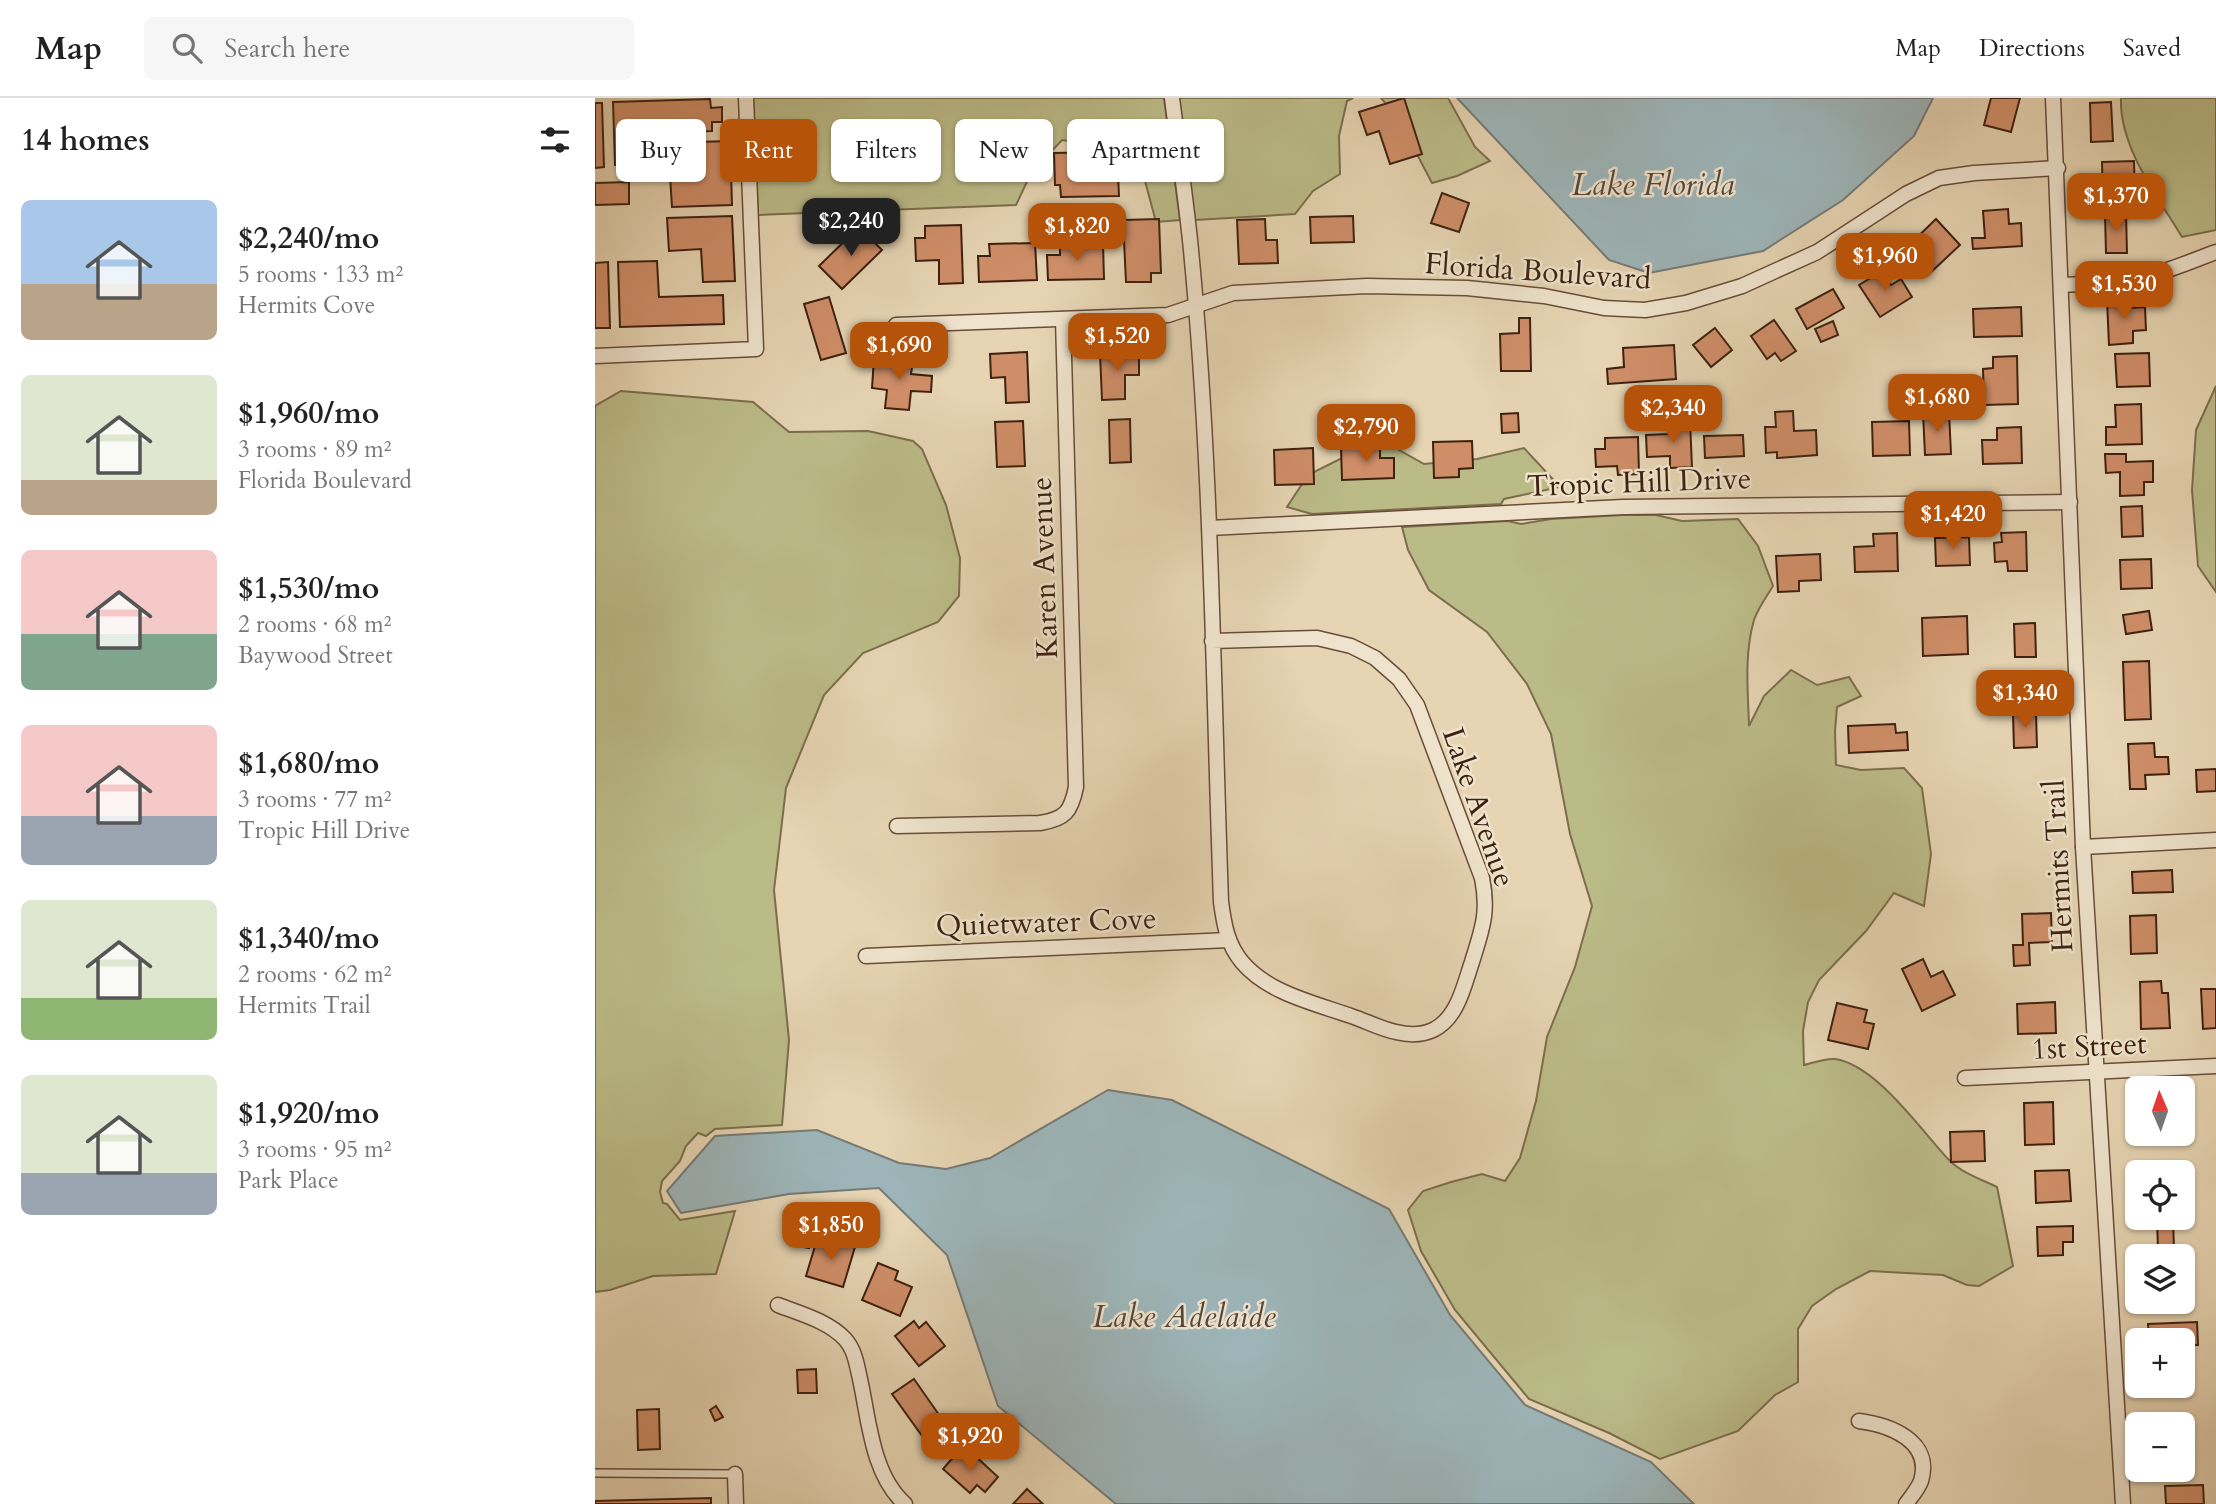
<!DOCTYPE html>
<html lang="en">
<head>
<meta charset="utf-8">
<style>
  body { margin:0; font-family:Cardo,serif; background:#f6f6f6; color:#222; height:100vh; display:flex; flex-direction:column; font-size:26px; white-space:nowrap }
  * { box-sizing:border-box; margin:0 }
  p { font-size:23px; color:#767676 }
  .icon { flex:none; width:38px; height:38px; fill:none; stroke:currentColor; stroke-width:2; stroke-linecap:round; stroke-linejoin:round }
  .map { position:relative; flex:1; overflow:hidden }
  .sheet { display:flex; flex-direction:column; background:#fff; width:595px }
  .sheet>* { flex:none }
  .guide { position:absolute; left:21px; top:21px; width:665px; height:63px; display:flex; gap:14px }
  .needle { width:46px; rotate:358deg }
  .fabs { position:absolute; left:1530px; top:978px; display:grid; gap:14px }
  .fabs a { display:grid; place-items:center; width:70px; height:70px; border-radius:10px; background:#fff; box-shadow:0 2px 5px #0004; font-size:35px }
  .price { position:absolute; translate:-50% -60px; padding:0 16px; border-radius:14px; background:#b45309; color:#fff; font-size:23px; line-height:46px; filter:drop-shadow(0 2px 4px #0008) }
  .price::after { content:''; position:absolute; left:50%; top:42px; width:21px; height:16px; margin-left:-10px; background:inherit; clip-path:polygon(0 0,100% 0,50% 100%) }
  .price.selected { background:#222; color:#fff }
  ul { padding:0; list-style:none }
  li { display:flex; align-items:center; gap:21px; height:175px; padding:0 21px }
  li span { display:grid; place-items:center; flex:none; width:196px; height:140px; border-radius:10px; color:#555 }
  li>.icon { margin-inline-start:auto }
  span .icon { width:84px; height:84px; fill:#fffc; stroke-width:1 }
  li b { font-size:30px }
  h2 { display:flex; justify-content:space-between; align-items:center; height:84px; padding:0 21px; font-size:30px }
  .chip { padding:0 24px; border-radius:10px; background:#fff; box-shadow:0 2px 5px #0004; font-size:24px; line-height:63px }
  .chip.selected { background:#b45309; color:#fff }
  header { display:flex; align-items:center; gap:42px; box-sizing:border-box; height:98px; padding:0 35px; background:#fff; border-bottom:2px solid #e0e0e0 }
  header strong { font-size:33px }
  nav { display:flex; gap:38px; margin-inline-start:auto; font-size:24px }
  .search { width:490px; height:63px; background:#f6f6f6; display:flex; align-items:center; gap:18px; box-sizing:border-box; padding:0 24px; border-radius:10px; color:#767676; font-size:26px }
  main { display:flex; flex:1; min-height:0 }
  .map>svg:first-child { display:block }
  .green { fill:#bb8; stroke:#7c6e4c; stroke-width:2 }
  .water { fill:#9db5b9; stroke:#777a76; stroke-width:2 }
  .building { fill:#cf8e68; stroke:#3e2111; stroke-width:2 }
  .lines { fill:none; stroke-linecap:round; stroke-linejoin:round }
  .service-casing { stroke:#684e39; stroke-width:10 }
  .minor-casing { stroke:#684e39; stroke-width:17 }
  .service { stroke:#efe3cd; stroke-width:7 }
  .minor { stroke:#efe3cd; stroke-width:14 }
  .labels { text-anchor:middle; stroke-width:5; stroke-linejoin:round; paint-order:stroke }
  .street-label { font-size:30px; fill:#3e2111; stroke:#efe3cd }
  .water-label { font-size:32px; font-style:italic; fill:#56463b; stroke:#efe3cd }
</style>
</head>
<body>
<header>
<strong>Map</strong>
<div class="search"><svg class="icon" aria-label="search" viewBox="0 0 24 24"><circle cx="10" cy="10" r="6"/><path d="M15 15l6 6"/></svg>Search here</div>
<nav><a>Map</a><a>Directions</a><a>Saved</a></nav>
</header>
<main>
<section class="sheet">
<h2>14 homes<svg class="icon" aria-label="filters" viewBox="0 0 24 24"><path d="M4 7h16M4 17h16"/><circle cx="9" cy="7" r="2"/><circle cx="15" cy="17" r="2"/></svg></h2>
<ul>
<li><span style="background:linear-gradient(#a9c7e8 60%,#b9a48a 0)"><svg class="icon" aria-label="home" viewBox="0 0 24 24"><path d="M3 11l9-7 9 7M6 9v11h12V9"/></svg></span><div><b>$2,240/mo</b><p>5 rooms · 133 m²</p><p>Hermits Cove</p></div></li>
<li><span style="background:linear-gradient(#dfe7d0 75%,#b9a48a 0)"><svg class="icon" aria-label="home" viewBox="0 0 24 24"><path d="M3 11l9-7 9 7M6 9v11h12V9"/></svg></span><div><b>$1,960/mo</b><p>3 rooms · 89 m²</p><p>Florida Boulevard</p></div></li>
<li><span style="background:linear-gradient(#f6c9c9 60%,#7fa58c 0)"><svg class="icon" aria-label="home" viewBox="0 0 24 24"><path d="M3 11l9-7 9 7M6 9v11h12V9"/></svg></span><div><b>$1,530/mo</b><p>2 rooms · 68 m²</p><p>Baywood Street</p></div></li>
<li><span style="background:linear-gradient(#f6c9c9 65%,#9aa5b1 0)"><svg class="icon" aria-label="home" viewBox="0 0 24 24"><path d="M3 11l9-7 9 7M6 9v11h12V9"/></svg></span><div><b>$1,680/mo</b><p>3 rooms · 77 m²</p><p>Tropic Hill Drive</p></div></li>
<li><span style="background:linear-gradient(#dfe7d0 70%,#8fb573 0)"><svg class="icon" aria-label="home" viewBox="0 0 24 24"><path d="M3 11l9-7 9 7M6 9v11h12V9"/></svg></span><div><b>$1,340/mo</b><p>2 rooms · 62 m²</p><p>Hermits Trail</p></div></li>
<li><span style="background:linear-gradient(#dfe7d0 70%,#9aa5b1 0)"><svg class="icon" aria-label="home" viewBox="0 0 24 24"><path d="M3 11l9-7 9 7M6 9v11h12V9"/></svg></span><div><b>$1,920/mo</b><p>3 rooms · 95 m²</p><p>Park Place</p></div></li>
</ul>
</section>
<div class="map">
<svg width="1621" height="1406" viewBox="0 0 1621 1406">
  <rect width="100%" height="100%" fill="#e6d4b2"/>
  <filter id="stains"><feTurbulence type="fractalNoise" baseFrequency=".00286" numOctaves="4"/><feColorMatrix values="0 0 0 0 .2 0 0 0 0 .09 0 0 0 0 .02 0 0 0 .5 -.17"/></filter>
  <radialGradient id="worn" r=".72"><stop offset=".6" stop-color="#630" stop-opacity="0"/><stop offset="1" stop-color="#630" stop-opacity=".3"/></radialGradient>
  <!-- green -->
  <g class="green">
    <polygon points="158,0 569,0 585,122 561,124 550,83 520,50 467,42 436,75 421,107 163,117"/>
    <polygon points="584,0 758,0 752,3 744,38 745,76 718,93 700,116 600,122"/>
    <polygon points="786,0 853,0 880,49 895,63 862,78 837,85 803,20"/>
    <path d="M 1526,0 L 1621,0 L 1621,132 L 1587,139 C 1563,99 1524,49 1526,0 Z"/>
    <polygon points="1621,288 1621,494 1603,468 1597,392 1601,332"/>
    <polygon points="26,293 158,304 194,334 273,333 318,343 327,351 351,407 365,460 364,498 343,524 268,555 229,597 191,690 179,792 194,942 187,1027 120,1031 111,1038 103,1035 91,1048 85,1063 67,1083 65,1094 68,1105 72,1106 85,1122 140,1113 121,1176 58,1178 15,1192 0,1194 0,308"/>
    <polygon points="797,348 829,366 882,361 929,350 965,389 909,401 906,406 717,416 692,409 713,377 747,360"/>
    <path d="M 1028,417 L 1061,417 L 1087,423 L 1143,421 L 1163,448 L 1178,488 C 1172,498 1163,510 1159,522 C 1149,556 1153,594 1154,628 L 1169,598 L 1196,572 L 1222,587 L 1254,579 L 1266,598 L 1242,609 L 1240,633 L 1241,667 L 1266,672 L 1309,670 L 1327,690 L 1336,756 L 1329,808 L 1299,795 L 1271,833 L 1224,882 L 1213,904 L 1208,933 L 1209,967 C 1218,965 1230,960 1240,961 C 1282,967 1327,1034 1355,1063 C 1367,1075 1388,1082 1402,1089 L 1418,1168 L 1384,1188 L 1372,1187 L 1348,1177 L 1275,1173 L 1241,1191 L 1217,1208 L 1203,1231 L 1203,1284 L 1180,1297 L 1143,1333 L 1065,1361 L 1014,1335 L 934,1301 L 860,1212 L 826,1153 L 813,1112 L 828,1093 L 856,1084 L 887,1076 L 910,1083 L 925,1060 L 941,1003 L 952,939 L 980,869 L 997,808 L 975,736 L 956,636 L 932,586 L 892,534 L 834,492 L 813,452 L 807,429 L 913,423 L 926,426 L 956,421 Z"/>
  </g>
  <!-- water -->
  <g class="water">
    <polygon points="862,0 1338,0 1319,38 1248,102 1168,153 1054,175 1014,162"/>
    <polygon points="513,992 577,1002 794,1111 855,1217 930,1307 1056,1364 1099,1406 521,1406 403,1308 352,1157 284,1090 194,1096 86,1115 72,1093 120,1038 222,1032 304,1065 351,1071 395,1060"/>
  </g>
  <!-- building -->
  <g class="building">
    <polygon points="809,0 827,56 795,66 784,33 772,37 764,14"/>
    <polygon points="1396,0 1425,0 1416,34 1389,27"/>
    <polygon points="115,1 116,10 127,9 127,24 117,24 117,33 51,35 52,67 20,67 18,4"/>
    <polygon points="1516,4 1518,43 1496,44 1495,5"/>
    <polygon points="0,5 7,5 9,69 0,70"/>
    <polygon points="135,43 137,107 77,109 75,78 103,77 102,44"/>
    <polygon points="510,54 511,76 523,76 524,98 466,99 465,87 460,87 459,55"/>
    <polygon points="1539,63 1540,100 1508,101 1507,64"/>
    <polygon points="34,84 34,106 0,107 0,85"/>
    <polygon points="847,95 874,105 864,134 836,125"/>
    <polygon points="1413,111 1414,126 1426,125 1427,148 1378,151 1377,140 1390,140 1388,113"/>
    <polygon points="1531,115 1532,155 1511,155 1510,116"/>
    <polygon points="137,118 140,183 108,184 106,151 74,153 72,120"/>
    <polygon points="758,118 759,144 716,145 715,119"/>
    <polygon points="564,121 566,175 556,175 556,184 531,184 528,122"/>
    <polygon points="670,121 671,142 682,142 683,165 644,166 642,122"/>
    <polygon points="1341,121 1365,147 1334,176 1310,151"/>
    <polygon points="366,127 368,185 344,186 344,162 321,163 320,140 330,140 330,128"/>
    <polygon points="264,129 287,152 247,191 224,168"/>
    <polygon points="440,145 442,182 384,184 383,158 395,158 394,146"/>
    <polygon points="508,145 509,181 453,182 452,157 465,157 465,147"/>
    <polygon points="62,163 64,199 128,197 129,226 25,229 23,164"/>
    <polygon points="13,164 15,230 0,230 0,165"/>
    <polygon points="1287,173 1296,187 1306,181 1317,199 1285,219 1264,187"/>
    <polygon points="1238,191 1249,210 1212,231 1201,211"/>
    <polygon points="234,199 251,255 226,262 209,206"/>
    <polygon points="1533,201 1533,210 1550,209 1551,232 1538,233 1538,245 1514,247 1512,202"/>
    <polygon points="1426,209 1427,238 1379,239 1378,211"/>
    <polygon points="924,220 935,220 936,273 906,273 905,236 924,235"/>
    <polygon points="1179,222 1201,253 1186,263 1180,255 1172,261 1156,238"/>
    <polygon points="1238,223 1243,237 1226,244 1220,231"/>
    <polygon points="1120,230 1137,252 1116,269 1098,247"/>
    <polygon points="1079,247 1081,281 1013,286 1012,271 1029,269 1028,250"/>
    <polygon points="544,253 544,277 530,277 530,301 507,302 505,255"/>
    <polygon points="432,254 434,304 411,305 410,279 396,280 395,256"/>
    <polygon points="1554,255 1555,288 1522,289 1520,256"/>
    <polygon points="1422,258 1423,306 1389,307 1388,271 1398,270 1398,259"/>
    <polygon points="279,260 318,263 316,276 337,278 336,294 316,293 314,312 290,310 292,292 277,290"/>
    <polygon points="1546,306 1547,346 1511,347 1511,329 1521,329 1520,307"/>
    <polygon points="1198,313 1199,333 1221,332 1222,357 1182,360 1182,354 1171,355 1170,329 1181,329 1180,314"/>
    <polygon points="1354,314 1356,356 1330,357 1328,315"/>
    <polygon points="923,315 924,334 907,335 906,316"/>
    <polygon points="535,321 536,364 515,365 514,322"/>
    <polygon points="428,323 430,368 402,369 400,324"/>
    <polygon points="1095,323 1097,369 1075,370 1075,358 1052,359 1051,337 1074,336 1074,324"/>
    <polygon points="1314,323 1315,357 1278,358 1277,324"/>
    <polygon points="1426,329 1427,365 1388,366 1387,342 1402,342 1402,330"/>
    <polygon points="1148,337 1149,358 1110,360 1109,338"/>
    <polygon points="1043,339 1044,376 1023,377 1022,368 1001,369 1000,351 1010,351 1010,340"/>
    <polygon points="877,343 878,370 864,371 864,379 839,380 838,344"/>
    <polygon points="785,349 785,360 799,360 799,380 747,382 746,350"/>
    <polygon points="718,350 719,386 680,387 679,352"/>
    <polygon points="1510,356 1531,356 1531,364 1558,363 1558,384 1549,384 1549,397 1525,398 1525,374 1511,375"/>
    <polygon points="1547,408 1548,438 1527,439 1526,409"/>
    <polygon points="1431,434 1432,473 1413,473 1412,463 1400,464 1399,445 1407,444 1406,435"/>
    <polygon points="1302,435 1303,473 1260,474 1259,449 1279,448 1278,436"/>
    <polygon points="1374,439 1375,467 1341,468 1340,440"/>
    <polygon points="1225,456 1226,482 1204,483 1204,493 1183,494 1181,458"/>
    <polygon points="1556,461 1557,490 1526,491 1525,462"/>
    <polygon points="1554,513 1557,532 1531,536 1528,517"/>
    <polygon points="1372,518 1373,556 1328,558 1327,520"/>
    <polygon points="1440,525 1441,559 1420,559 1419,526"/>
    <polygon points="1554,563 1556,621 1530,622 1528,564"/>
    <polygon points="1418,615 1441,615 1442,649 1419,650"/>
    <polygon points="1300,626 1301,635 1312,634 1313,652 1254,655 1253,628"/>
    <polygon points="1559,645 1560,659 1573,659 1574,676 1550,677 1551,691 1535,691 1533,646"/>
    <polygon points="1621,671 1621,693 1602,694 1601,672"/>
    <polygon points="1577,772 1578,794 1538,795 1537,774"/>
    <polygon points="1456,815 1457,844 1434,845 1435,867 1419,868 1418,847 1428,847 1427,816"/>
    <polygon points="1561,817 1562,855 1536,856 1535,818"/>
    <polygon points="1328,861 1336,879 1348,873 1360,897 1327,913 1307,871"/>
    <polygon points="1566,883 1567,895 1573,895 1575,930 1546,931 1545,884"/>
    <polygon points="1606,891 1621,891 1621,930 1608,931"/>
    <polygon points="1460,904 1461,935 1423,936 1422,906"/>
    <polygon points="1242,905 1272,912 1269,924 1279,926 1273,951 1233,942"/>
    <polygon points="1587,1001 1596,1001 1597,1038 1546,1040 1546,1036 1587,1036"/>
    <polygon points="1458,1004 1459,1046 1430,1047 1429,1005"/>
    <polygon points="1389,1033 1390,1063 1356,1064 1355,1034"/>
    <polygon points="1580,1064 1580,1074 1558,1074 1558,1065"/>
    <polygon points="1474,1072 1476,1103 1441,1105 1440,1073"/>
    <polygon points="1562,1120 1578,1120 1579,1152 1563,1152"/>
    <polygon points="1478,1128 1478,1144 1468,1144 1468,1157 1443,1158 1442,1129"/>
    <polygon points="200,1132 217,1136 214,1150 197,1147"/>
    <polygon points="223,1138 260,1149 248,1189 211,1178"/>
    <polygon points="283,1165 303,1173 300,1182 317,1189 305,1218 267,1202"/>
    <polygon points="1548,1204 1595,1205 1595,1212 1549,1214"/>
    <polygon points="319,1223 324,1230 331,1224 350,1248 324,1268 300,1238"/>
    <polygon points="1602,1224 1603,1247 1591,1247 1592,1271 1587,1271 1587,1242 1554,1242 1553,1226"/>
    <polygon points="221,1271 222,1295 203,1295 202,1272"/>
    <polygon points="319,1281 356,1334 335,1349 297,1296"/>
    <polygon points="121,1308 128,1319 120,1323 115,1312"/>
    <polygon points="64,1311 65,1351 43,1352 42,1312"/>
    <polygon points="1567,1326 1592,1326 1594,1369 1587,1369 1587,1326"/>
    <polygon points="362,1355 370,1362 377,1355 403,1379 390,1394 382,1387 375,1395 348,1371"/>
    <polygon points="1608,1387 1609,1406 1571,1406 1570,1388"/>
    <polygon points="432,1391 448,1406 418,1406"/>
    <polygon points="116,1400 116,1406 0,1406 0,1403"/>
  </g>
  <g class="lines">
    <!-- service casing -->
    <g class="service-casing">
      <polyline id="service" points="0,1375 140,1376"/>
    </g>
    <!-- minor casing -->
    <g class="minor-casing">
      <g id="minor">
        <path d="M 577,0 C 583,47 590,95 595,142 C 617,362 618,584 626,804 C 629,826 632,846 647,864 C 673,895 719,905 756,918 C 771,923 786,931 801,934 C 813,937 827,937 838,932 C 863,920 869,887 877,864 C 887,831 894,815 887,780 L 822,607 L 804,581 L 780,560 L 756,548 L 722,540 L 617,543"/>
        <polyline points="1458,0 1488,749 1528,1406"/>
        <path d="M 1467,187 C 1493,186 1518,185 1543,180 C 1570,175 1596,163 1621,154"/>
        <polyline points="301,227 573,217 638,195 772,188 872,190 949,198 1009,210 1050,212 1091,205 1147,188 1222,154 1311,96 1344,80 1379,75 1463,70"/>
        <polyline points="0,258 161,251 151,0"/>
        <polyline points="615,430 1028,409 1475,404"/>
        <path d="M 302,728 L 445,725 C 470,721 476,714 481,689 L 468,221"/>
        <polyline points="1488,749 1621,742"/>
        <polyline points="271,858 634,842"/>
        <polyline points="1370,980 1621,968"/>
        <path d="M 183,1207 C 206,1216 233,1223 250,1241 C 260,1252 262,1268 265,1281 C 274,1322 277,1377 310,1406"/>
        <path d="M 1264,1323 C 1295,1327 1338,1343 1326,1383 C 1323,1391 1316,1399 1311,1406"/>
        <polyline points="140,1376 141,1406"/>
      </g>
    </g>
    <!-- service -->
    <use href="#service" class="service"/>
    <!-- minor -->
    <use href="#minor" class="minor"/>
  </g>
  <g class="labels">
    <!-- street labels -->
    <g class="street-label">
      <text transform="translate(943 173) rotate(4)" y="10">Florida Boulevard</text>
      <text transform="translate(1044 384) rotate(-2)" y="10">Tropic Hill Drive</text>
      <text transform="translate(449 470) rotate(-92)" y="10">Karen Avenue</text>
      <text transform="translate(884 709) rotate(71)" y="10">Lake Avenue</text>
      <text transform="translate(1463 768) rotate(-93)" y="10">Hermits Trail</text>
      <text transform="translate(451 824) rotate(-2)" y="10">Quietwater Cove</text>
      <text transform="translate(1494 948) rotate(-3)" y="10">1st Street</text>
    </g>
    <!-- water labels -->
    <g class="water-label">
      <text x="1058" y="97">Lake Florida</text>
      <text x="589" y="1229">Lake Adelaide</text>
    </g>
  </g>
  <rect width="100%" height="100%" filter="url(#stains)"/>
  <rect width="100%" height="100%" fill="url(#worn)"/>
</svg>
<div class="fabs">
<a><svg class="needle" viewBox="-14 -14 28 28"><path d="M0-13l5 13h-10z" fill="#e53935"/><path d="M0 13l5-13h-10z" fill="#767676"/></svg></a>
<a><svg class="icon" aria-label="locate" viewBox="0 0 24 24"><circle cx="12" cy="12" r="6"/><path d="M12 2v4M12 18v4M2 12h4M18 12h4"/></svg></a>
<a><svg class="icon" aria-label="layers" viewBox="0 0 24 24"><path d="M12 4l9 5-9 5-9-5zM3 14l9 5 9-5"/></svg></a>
<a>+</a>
<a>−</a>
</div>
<b class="price" style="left:1521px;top:135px">$1,370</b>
<b class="price selected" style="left:256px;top:160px">$2,240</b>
<b class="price" style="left:482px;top:165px">$1,820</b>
<b class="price" style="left:1290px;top:195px">$1,960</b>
<b class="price" style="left:1529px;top:223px">$1,530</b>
<b class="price" style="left:522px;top:275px">$1,520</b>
<b class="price" style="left:304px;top:284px">$1,690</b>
<b class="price" style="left:1342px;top:336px">$1,680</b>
<b class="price" style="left:1078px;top:347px">$2,340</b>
<b class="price" style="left:771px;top:366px">$2,790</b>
<b class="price" style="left:1358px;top:453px">$1,420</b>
<b class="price" style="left:1430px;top:632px">$1,340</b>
<b class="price" style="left:236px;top:1164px">$1,850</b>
<b class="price" style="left:375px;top:1375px">$1,920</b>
<div class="guide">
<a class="chip">Buy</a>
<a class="chip selected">Rent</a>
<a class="chip">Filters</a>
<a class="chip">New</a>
<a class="chip">Apartment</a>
</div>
</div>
</main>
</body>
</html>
